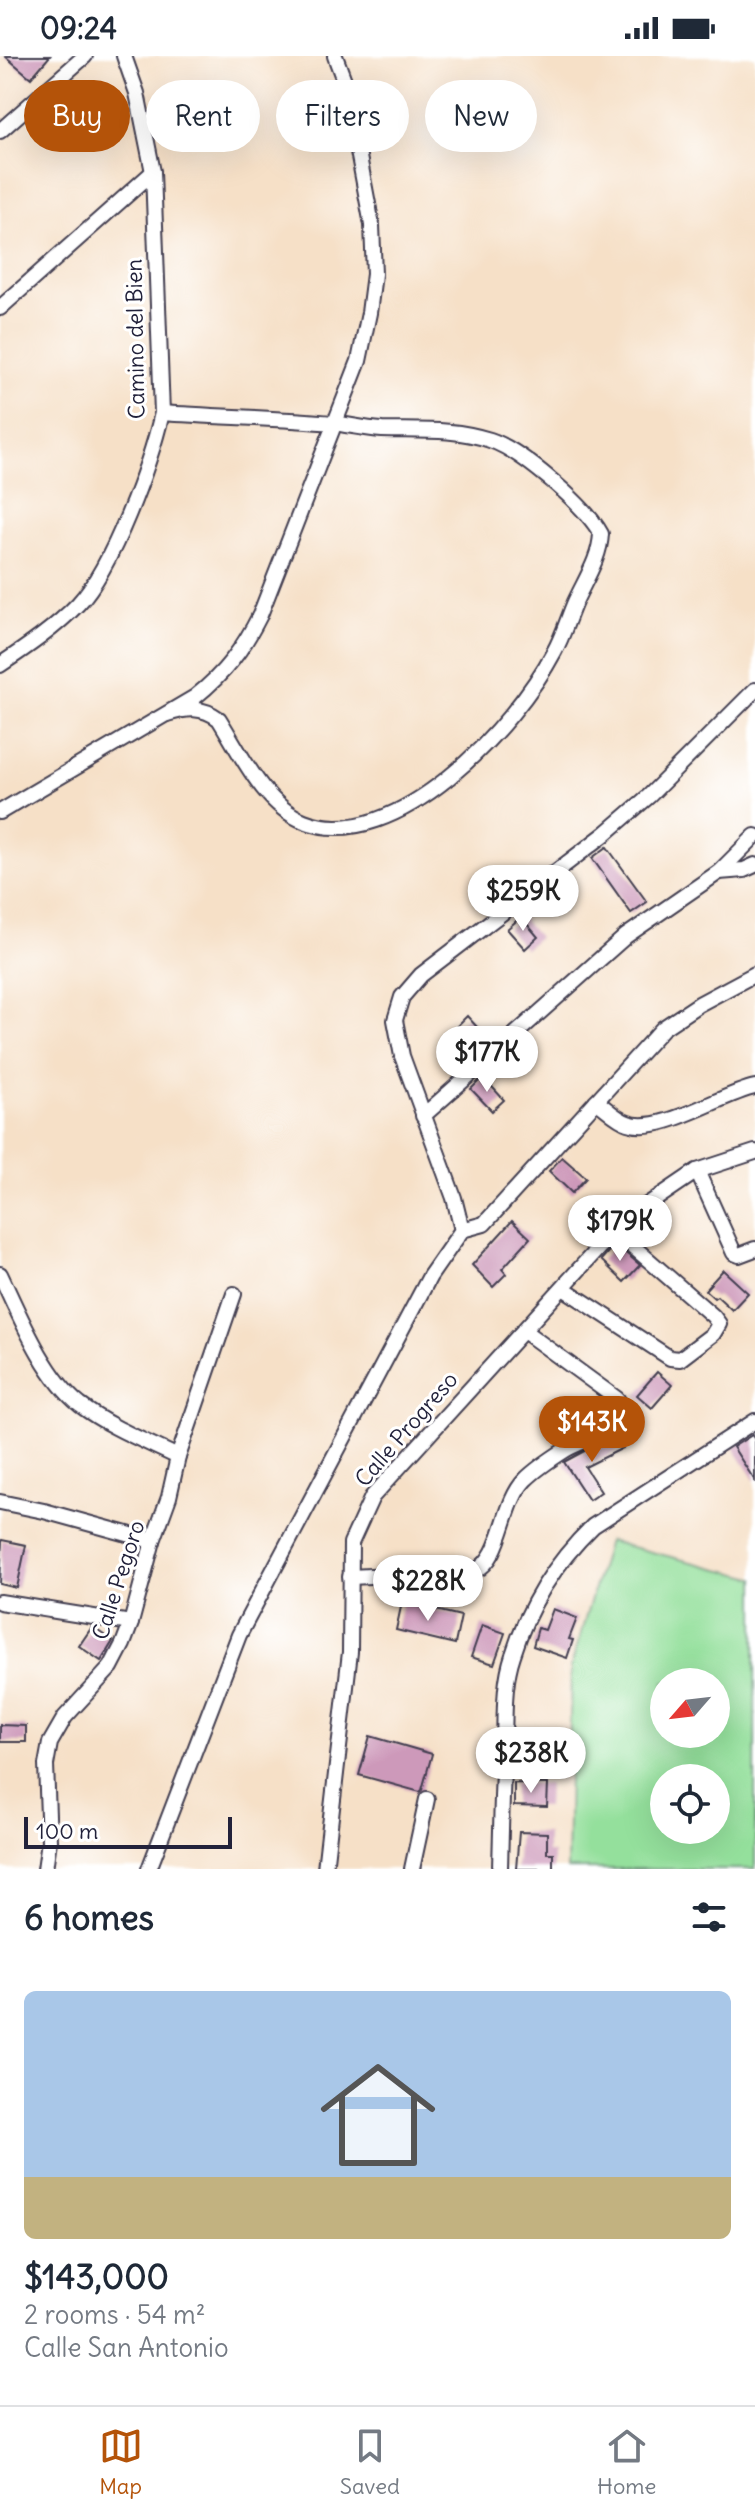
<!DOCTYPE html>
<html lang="en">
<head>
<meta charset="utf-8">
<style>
  body { margin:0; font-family:Delius,sans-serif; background:#f2f2f3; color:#1f2937; height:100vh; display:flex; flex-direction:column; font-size:30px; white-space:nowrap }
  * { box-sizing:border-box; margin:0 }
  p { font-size:26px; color:#747a83 }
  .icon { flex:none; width:44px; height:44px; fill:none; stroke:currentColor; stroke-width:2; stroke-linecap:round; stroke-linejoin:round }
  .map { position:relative; height:1813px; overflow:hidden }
  .side { display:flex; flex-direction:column; background:#fff; flex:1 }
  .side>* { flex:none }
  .top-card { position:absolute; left:24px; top:24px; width:708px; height:72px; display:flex; gap:16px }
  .needle { width:52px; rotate:242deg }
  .tools { position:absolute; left:650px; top:1612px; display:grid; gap:16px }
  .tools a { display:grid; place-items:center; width:80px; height:80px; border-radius:50%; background:#fff; box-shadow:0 8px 32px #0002; font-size:40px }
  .scale { position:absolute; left:24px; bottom:20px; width:208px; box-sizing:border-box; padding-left:8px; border:4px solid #22223b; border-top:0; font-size:22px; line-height:28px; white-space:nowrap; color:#22223b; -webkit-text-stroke:6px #fff; paint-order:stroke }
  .price { position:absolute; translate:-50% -68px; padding:0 18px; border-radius:28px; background:#fff; color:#222; font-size:26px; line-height:52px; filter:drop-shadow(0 2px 4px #0008) }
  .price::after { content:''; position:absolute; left:50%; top:48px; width:24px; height:18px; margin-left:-12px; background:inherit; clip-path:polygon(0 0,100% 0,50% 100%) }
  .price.selected { background:#b45309; color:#fff }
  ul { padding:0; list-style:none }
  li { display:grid; align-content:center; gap:16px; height:424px; padding:0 24px }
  li span { display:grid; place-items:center; height:248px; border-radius:12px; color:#555 }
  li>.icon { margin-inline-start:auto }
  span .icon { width:144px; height:144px; fill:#fffc; stroke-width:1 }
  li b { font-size:34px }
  h2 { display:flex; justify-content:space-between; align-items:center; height:96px; padding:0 24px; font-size:34px }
  .pill { padding:0 28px; border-radius:36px; background:#fff; box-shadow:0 8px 32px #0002; font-size:28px; line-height:72px }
  .pill.selected { background:#b45309; color:#fff }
  .status { display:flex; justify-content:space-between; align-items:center; height:56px; padding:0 40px; background:#fff; direction:ltr }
  .status svg { height:22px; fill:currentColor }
  .tab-bar { display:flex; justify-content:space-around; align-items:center; height:112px; border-top:2px solid #e0e1e3; background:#fff; font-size:22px; color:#747a83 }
  .tab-bar a { display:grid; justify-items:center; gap:4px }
  .tab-bar .selected { color:#b45309 }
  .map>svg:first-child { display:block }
  .green { fill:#94e09c; stroke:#5b816c; stroke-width:2; fill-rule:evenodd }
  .building { fill:#cd99ba }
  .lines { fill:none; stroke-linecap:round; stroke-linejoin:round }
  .minor-casing { stroke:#423e50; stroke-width:18 }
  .minor { stroke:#fff; stroke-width:14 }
  .labels { text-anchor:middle; stroke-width:6; stroke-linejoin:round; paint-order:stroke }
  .street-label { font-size:22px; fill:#22223b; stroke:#fff }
</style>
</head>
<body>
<div class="status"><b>09:24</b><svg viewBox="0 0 49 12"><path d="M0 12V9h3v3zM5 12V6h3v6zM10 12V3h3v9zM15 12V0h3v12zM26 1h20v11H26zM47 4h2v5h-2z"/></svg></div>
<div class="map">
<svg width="755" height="1813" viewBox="0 0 755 1813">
  <rect width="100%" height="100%" fill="#fff"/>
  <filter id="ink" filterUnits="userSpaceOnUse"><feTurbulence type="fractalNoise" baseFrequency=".0125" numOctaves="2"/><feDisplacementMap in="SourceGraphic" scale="16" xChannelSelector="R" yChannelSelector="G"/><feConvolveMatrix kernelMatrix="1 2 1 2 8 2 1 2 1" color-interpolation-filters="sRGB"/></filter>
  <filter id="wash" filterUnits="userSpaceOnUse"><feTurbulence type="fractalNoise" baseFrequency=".006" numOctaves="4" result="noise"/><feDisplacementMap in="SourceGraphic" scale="32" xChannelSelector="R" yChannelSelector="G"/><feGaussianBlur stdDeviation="1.8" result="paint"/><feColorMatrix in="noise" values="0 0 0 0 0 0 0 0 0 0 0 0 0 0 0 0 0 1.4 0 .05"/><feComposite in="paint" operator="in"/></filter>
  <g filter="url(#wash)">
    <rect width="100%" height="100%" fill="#f6e0c7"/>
    <!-- green -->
    <path class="green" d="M 608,1485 L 755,1522 L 755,1813 L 567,1813 L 571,1611 ZM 664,1626 L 716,1626 L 716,1678 L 664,1678 ZM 664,1722 L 716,1722 L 716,1774 L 664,1774 Z"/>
    <g id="blocks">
      <!-- building -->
      <g class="building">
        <polygon points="5,0 50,0 31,22"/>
        <polygon points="607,791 647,846 631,857 592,802"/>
        <polygon points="521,861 538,881 525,893 507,873"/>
        <polygon points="467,960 487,982 476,992 456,971"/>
        <polygon points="483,1021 504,1044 492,1055 471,1033"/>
        <polygon points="562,1101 586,1122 572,1137 549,1115"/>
        <polygon points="512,1165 530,1182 502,1213 506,1218 493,1231 472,1209"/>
        <polygon points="615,1188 640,1209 624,1226 601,1204"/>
        <polygon points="723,1214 748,1237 732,1254 717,1240 714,1242 705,1234"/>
        <polygon points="657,1316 672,1329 652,1352 637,1339"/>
        <polygon points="616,1378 623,1392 585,1411 601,1436 589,1444 564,1406"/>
        <polygon points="752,1379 755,1384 755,1425 733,1391"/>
        <polygon points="2,1484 26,1489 17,1532 0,1528"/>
        <polygon points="402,1546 461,1560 455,1588 396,1574"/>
        <polygon points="553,1553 577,1562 569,1583 573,1584 567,1602 533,1590 538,1572 545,1574"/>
        <polygon points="482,1569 505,1577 494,1608 471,1601"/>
        <polygon points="92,1571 113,1585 101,1605 79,1590"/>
        <polygon points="0,1669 26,1670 26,1686 0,1686"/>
        <polygon points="370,1680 432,1698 422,1734 420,1736 359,1719"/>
        <polygon points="523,1685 554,1685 554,1705 522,1704"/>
        <polygon points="514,1727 548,1728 547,1751 514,1750"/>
        <polygon points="519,1776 547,1777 547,1797 553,1797 553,1813 516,1813"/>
      </g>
    </g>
  </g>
  <g filter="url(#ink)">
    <use href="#blocks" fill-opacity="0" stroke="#423e50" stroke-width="2"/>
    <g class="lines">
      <!-- minor casing -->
      <g class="minor-casing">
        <g id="minor">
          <polyline points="0,75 85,0"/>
          <polyline points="0,252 153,116"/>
          <path d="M 162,357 C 219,361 277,362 333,367 C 349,369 365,373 382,374 C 419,375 454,372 490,384 C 521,394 586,450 601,478 C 600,502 585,524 575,546 C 568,562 563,580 554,596 C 516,668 396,801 304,765 C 264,749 241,698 219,663 C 202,650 187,652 167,658"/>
          <path d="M 0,609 C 27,591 55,572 78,548 C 113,511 150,408 162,357 L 153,116 L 137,37 L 124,0"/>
          <path d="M 0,756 L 195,641 C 225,617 243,593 260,559 L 359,305 L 369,257 L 374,218 L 372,169 L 345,27 L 335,0"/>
          <polyline points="719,816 744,814 755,809"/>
          <path d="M 596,1045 C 606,1052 617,1064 628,1067 C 661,1079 721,1038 755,1031"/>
          <polyline points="423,1060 626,880 719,816 755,780"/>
          <polyline points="697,1115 734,1197 739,1199 755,1193"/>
          <polyline points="462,1174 454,1142 402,1000 395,964 402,941 421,919 605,778 649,740 755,634"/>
          <path d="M 0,1218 C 19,1258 44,1320 80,1349 C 109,1371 145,1385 178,1401"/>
          <polyline points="563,1232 670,1302 680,1303 713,1278 719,1268 713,1260 614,1174"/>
          <polyline points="0,1446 44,1455 153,1485"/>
          <path d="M 350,1521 L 475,1515 C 504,1501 501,1449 525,1424 C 537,1412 551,1403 565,1394 C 585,1383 618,1376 621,1350 L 617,1343 L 524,1275"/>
          <polyline points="0,1546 131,1567"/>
          <polyline points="45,1813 49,1785 46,1709 50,1687 65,1661 111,1611 123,1588 131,1567 153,1485 169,1441 178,1401 234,1238"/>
          <polyline points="149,1813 239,1579 430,1220 462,1174 484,1168 663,972 699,948 755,918"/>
          <polyline points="325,1813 350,1596 351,1487 372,1441 622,1166 697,1115 755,1096"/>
          <polyline points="412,1813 427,1743"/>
          <path d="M 500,1813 C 501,1772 502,1731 504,1690 C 505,1660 503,1628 513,1599 C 528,1550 556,1506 593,1470 L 755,1365"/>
        </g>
      </g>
      <!-- minor -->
      <use href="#minor" class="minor"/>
    </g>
  </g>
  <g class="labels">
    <!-- street labels -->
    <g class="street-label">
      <text transform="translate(135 283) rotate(-91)" y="8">Camino del Bien</text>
      <text transform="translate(406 1373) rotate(-49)" y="8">Calle Progreso</text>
      <text transform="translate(118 1524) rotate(-72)" y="8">Calle Pegoro</text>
    </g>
  </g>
</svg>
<div class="tools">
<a><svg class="needle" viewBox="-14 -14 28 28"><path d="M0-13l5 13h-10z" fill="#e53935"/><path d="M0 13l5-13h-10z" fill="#747a83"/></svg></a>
<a><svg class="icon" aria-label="locate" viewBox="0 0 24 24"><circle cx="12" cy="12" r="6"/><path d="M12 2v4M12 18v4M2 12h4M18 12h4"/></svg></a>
</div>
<div class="scale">100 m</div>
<b class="price" style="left:523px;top:877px">$259K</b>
<b class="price" style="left:487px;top:1038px">$177K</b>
<b class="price" style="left:620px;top:1207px">$179K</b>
<b class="price selected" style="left:592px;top:1408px">$143K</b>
<b class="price" style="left:428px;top:1567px">$228K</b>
<b class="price" style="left:531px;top:1739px">$238K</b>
<div class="top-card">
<a class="pill selected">Buy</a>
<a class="pill">Rent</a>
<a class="pill">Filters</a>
<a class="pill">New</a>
</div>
</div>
<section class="side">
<h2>6 homes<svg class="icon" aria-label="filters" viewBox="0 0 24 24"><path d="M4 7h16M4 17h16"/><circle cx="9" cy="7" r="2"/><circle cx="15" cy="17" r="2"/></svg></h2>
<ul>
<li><span style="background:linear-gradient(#a9c7e8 75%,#c2b280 0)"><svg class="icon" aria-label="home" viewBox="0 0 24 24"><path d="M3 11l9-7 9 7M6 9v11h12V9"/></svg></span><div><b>$143,000</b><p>2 rooms · 54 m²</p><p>Calle San Antonio</p></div></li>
</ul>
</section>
<nav class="tab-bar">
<a class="selected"><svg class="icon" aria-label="map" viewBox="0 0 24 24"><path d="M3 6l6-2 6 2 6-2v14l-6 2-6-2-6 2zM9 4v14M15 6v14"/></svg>Map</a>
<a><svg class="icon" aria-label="saved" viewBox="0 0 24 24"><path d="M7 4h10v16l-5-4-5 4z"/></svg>Saved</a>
<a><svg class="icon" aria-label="home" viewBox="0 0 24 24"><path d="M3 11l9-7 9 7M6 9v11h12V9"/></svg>Home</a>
</nav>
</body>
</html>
